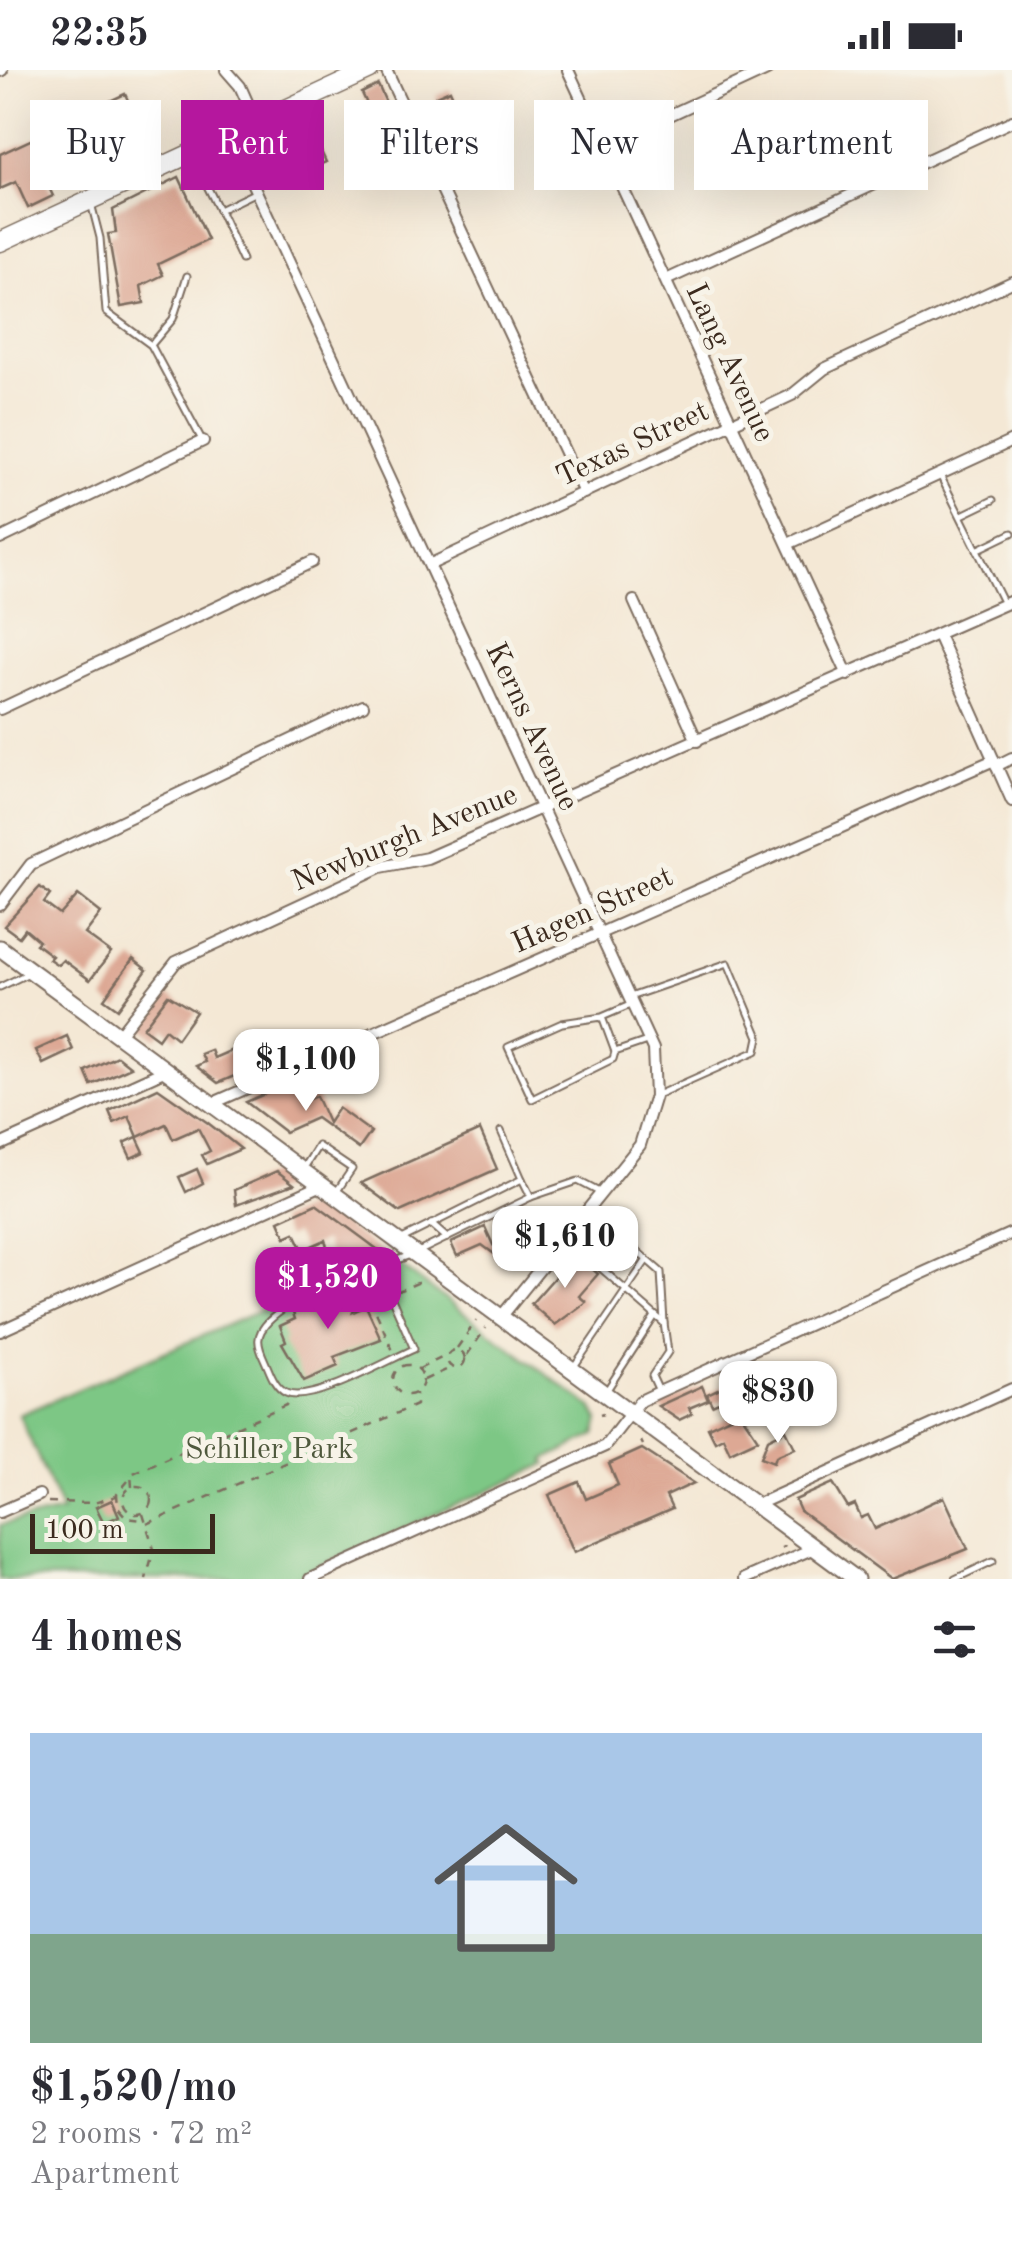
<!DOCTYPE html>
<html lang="en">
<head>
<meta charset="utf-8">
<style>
  body { margin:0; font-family:"Old Standard TT",serif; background:#f7f7f7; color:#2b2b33; height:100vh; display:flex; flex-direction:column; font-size:38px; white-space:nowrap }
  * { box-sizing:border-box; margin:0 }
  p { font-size:32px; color:#7c7c81 }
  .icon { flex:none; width:55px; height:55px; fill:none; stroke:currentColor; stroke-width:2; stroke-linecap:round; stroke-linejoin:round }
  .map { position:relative; height:1509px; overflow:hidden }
  .side { display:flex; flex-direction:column; background:#fff; flex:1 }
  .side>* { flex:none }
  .banner { position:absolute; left:30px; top:30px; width:952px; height:90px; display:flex; gap:20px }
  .scale { position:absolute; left:30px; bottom:25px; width:185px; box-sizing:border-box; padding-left:10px; border:5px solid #3b2a1e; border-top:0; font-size:28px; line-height:35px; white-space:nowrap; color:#3b2a1e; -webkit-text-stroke:8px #f7f3e8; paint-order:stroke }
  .price { position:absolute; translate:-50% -85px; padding:0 22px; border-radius:20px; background:#fff; color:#222; font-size:32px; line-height:65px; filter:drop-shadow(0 2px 5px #0008) }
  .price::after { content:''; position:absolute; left:50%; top:60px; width:30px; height:22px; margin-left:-15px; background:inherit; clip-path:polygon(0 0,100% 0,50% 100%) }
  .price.selected { background:#b5179e; color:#fff }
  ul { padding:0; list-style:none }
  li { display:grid; align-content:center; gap:20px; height:530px; padding:0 30px }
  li+li { border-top:2px solid #e1e1e2 }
  li span { display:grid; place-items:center; height:310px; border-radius:0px; color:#555 }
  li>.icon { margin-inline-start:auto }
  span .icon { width:180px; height:180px; fill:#fffc; stroke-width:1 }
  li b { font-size:42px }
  h2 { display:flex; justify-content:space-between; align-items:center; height:120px; padding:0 30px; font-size:42px }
  .pill { padding:0 35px; border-radius:0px; background:#fff; box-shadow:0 10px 40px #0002; font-size:35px; line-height:90px }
  .pill.selected { background:#b5179e; color:#fff }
  .status { display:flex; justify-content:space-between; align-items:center; height:70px; padding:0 50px; background:#fff; direction:ltr }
  .status svg { height:28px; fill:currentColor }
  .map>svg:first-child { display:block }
  .green { fill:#7dc785; stroke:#5c7852; stroke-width:2.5 }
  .building { fill:#dda894 }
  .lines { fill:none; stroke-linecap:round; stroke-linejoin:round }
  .lane-casing { stroke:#7c6c5e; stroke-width:9 }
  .street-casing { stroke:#7c6c5e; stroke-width:14 }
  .secondary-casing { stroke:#7c6c5e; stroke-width:19 }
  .primary-casing { stroke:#7c6c5e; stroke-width:21 }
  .path { stroke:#7c6c5e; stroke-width:2.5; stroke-dasharray:8 8; stroke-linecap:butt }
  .lane { stroke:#fff; stroke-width:5 }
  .street { stroke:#fff; stroke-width:10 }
  .secondary { stroke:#fff; stroke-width:15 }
  .primary { stroke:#fff; stroke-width:18 }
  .labels { text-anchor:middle; stroke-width:10; stroke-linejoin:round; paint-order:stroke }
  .street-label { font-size:30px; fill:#3b2a1e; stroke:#f7f3e8 }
  .park-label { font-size:30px; fill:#4f593d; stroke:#f7f3e8 }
</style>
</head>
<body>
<div class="status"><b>22:35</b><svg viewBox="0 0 49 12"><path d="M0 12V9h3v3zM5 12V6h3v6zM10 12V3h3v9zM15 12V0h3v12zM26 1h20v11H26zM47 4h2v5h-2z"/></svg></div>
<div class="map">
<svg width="1012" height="1509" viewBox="0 0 1012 1509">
  <rect width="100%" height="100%" fill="#f7f3e8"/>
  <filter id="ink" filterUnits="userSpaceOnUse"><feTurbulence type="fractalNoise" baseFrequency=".01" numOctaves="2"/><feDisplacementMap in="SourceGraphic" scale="20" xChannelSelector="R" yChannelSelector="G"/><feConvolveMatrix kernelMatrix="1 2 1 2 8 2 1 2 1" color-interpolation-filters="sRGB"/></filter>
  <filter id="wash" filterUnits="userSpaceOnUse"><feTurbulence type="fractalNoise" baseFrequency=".0048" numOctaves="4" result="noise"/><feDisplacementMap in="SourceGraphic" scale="40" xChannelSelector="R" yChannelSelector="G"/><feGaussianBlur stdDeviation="2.25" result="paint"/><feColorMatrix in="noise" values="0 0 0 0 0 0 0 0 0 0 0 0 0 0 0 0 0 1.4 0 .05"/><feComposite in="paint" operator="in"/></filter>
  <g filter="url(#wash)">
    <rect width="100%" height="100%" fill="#f4e8d5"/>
    <!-- green -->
    <polygon class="green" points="387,1186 591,1337 599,1350 595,1365 545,1390 547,1394 292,1509 0,1509 0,1455 62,1441 19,1345"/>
    <g id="blocks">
      <!-- building -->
      <g class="building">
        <polygon points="378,15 405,74 389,82 362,23"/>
        <polygon points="450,20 462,47 448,53 436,26"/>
        <polygon points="125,24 135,45 104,79 86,42"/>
        <polygon points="59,46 68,66 61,69 69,88 41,101 53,126 28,138 16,112 0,119 0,84 48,62 44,53"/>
        <polygon points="319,77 326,92 302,102 295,88"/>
        <polygon points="179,107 208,170 158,194 163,205 141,216 144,233 121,237 108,164 116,163 113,140"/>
        <polygon points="40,817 50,825 44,833 60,845 78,825 101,843 85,864 111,883 90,910 63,890 58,895 49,889 52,886 36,874 39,871 25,859 19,867 4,856"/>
        <polygon points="133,889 147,900 118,939 104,929"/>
        <polygon points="168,925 196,942 177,969 165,959 158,969 143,958"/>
        <polygon points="67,966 73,980 43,994 36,980"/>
        <polygon points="262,967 272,990 218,1013 196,996 205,992 201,984 211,980 214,988"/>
        <polygon points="117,986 131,997 91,1015 85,1001"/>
        <polygon points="295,1011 304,1031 316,1026 328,1053 338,1038 371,1062 359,1079 316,1048 285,1062 246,1032"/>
        <polygon points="158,1018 208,1053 241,1079 207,1094 202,1085 210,1081 198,1058 173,1069 166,1054 138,1067 129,1046 114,1053 109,1041"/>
        <polygon points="480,1060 497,1099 400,1142 361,1113"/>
        <polygon points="137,1067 144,1082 131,1088 124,1073"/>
        <polygon points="197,1099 203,1113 186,1122 179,1107"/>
        <polygon points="277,1101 294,1114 236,1135 234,1120"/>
        <polygon points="316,1134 365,1170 381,1182 335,1202 325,1170 303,1180 295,1163 286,1167 279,1151"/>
        <polygon points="485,1157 493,1175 527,1159 533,1174 501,1189 482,1175 457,1186 451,1173"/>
        <polygon points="575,1184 598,1204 579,1226 586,1232 555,1255 531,1234"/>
        <polygon points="365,1210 353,1242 366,1236 381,1269 334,1287 338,1296 304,1311 282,1273 286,1271 280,1256 295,1249 293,1243"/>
        <polygon points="735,1311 741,1322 712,1335 707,1324"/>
        <polygon points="702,1316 708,1330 689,1338 692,1344 679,1350 658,1336"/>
        <polygon points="736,1344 742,1345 758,1369 730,1382 723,1367 715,1371 708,1357"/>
        <polygon points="786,1360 795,1378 776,1386 774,1392 761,1387 768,1369"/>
        <polygon points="642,1379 694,1413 666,1426 672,1439 574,1482 549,1425 579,1412 586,1429 618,1415 609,1394"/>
        <polygon points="833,1413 848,1438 855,1435 861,1448 868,1445 875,1459 944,1427 968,1479 892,1509 800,1441 795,1430"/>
        <polygon points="112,1430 119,1446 104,1453 96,1437"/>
      </g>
    </g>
  </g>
  <g filter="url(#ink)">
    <use href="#blocks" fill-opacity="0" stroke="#7c6c5e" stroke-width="2.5"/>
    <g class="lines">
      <!-- lane casing -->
      <g class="lane-casing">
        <g id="lane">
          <polyline points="279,78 310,63 297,37"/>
          <polyline points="249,104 283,88 266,52"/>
          <polyline points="203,108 219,140 254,123"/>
          <polyline points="91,133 100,168 106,242 151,275 202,370"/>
          <polyline points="219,140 242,190"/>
          <polyline points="151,275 173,249 187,206"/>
          <polyline points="940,405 1004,534"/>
          <polyline points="962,445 993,430"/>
          <polyline points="979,479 1012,463"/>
          <polyline points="0,917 29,903"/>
          <polyline points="630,927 728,893 759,967 756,981 657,1025"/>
          <polyline points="602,947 615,982 613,989 532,1029 508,977 562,953 602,947 630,935"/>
          <polyline points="615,982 647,971"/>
          <polyline points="304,1098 318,1076 352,1099 337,1121"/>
          <polyline points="531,1127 578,1111 601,1123"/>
          <polyline points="431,1154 447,1168"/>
          <polyline points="566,1168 664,1253 668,1282 652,1306 658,1319"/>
          <polyline points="400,1170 522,1109 501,1061"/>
          <polyline points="577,1177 601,1150 661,1202 664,1253"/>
          <polyline points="418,1182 531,1127 522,1109"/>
          <path d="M 378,1197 L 414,1279 C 388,1290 310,1335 286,1323 C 274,1317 270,1302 265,1291 C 257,1274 255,1265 269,1251 C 299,1222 369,1201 408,1186"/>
          <polyline points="573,1298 646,1191"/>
          <polyline points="605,1323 655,1246"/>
          <polyline points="955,1509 993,1491"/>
        </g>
      </g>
      <!-- street casing -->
      <g class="street-casing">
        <g id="street">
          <polyline points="226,0 240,16 256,52"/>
          <polyline points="386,0 584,423"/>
          <polyline points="568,0 848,605"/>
          <polyline points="0,1 2,0"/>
          <polyline points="230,65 653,979 655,1026 640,1075 501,1247"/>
          <polyline points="603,76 767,0"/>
          <polyline points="666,210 1012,51"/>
          <polyline points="0,469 203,371"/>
          <polyline points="788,474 1012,371"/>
          <polyline points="431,494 792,325 824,299 1012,212"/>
          <polyline points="634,531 697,671"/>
          <polyline points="938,565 1012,731"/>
          <polyline points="0,639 312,492"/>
          <polyline points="996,696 1012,688"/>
          <polyline points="0,835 31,794 363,636"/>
          <polyline points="118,966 176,892 381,797 427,788 1012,531"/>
          <polyline points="211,1034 994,690"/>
          <polyline points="0,1075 166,1000"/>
          <polyline points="0,1261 322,1115"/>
          <polyline points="756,1435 1012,1319"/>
          <polyline points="0,1442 39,1425"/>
          <polyline points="310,1509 605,1376 640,1331 659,1322 1012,1163"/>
          <polyline points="744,1509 814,1478"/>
        </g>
      </g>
      <!-- secondary casing -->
      <g class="secondary-casing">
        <polyline id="secondary" points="0,878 856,1509"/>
      </g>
      <!-- primary casing -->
      <g class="primary-casing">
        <polyline id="primary" points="0,172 370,0"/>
      </g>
      <!-- path -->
      <g class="path">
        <polyline points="396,1222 422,1211"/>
        <polyline points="370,1228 393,1281"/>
        <polyline points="457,1278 476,1251"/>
        <circle cx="456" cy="1289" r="9"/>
        <polyline points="467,1285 486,1258"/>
        <circle cx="408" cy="1310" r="15"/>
        <polyline points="419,1299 447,1285"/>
        <polyline points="424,1310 453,1297"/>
        <polyline points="600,1345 603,1344"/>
        <polyline points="641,1371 643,1375"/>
        <polyline points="128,1411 117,1424 118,1438 127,1448 142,1450"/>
        <circle cx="137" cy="1430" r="14"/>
        <polyline points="132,1417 131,1404 286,1335 288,1330"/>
        <polyline points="48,1432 94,1433 116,1426"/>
        <polyline points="143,1444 154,1479 146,1509"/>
        <polyline points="147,1454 416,1335 416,1323"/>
        <polyline points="781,1478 785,1476"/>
      </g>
      <!-- lane -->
      <use href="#lane" class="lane"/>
      <!-- street -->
      <use href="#street" class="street"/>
      <!-- secondary -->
      <use href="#secondary" class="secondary"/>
      <!-- primary -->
      <use href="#primary" class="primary"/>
    </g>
  </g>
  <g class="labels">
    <!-- street labels -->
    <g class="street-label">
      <text transform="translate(731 292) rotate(65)" y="10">Lang Avenue</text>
      <text transform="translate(632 373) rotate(-25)" y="10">Texas Street</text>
      <text transform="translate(533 656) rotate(65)" y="10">Kerns Avenue</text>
      <text transform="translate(404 767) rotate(-22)" y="10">Newburgh Avenue</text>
      <text transform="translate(592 839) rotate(-24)" y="10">Hagen Street</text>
    </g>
    <!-- park labels -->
    <g class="park-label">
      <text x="269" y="1388">Schiller Park</text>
    </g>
  </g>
</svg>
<div class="scale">100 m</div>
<b class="price" style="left:306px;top:1044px">$1,100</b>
<b class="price" style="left:565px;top:1221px">$1,610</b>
<b class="price selected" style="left:328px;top:1262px">$1,520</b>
<b class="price" style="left:778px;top:1376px">$830</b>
<div class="banner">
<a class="pill">Buy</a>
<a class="pill selected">Rent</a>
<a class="pill">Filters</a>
<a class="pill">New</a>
<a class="pill">Apartment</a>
</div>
</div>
<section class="side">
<h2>4 homes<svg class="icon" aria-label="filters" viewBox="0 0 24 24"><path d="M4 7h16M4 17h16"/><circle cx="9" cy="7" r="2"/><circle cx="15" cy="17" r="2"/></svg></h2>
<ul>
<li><span style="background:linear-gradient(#a9c7e8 65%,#7fa58c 0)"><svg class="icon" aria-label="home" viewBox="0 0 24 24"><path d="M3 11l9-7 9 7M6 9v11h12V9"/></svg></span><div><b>$1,520/mo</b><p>2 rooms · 72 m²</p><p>Apartment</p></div></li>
</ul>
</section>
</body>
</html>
